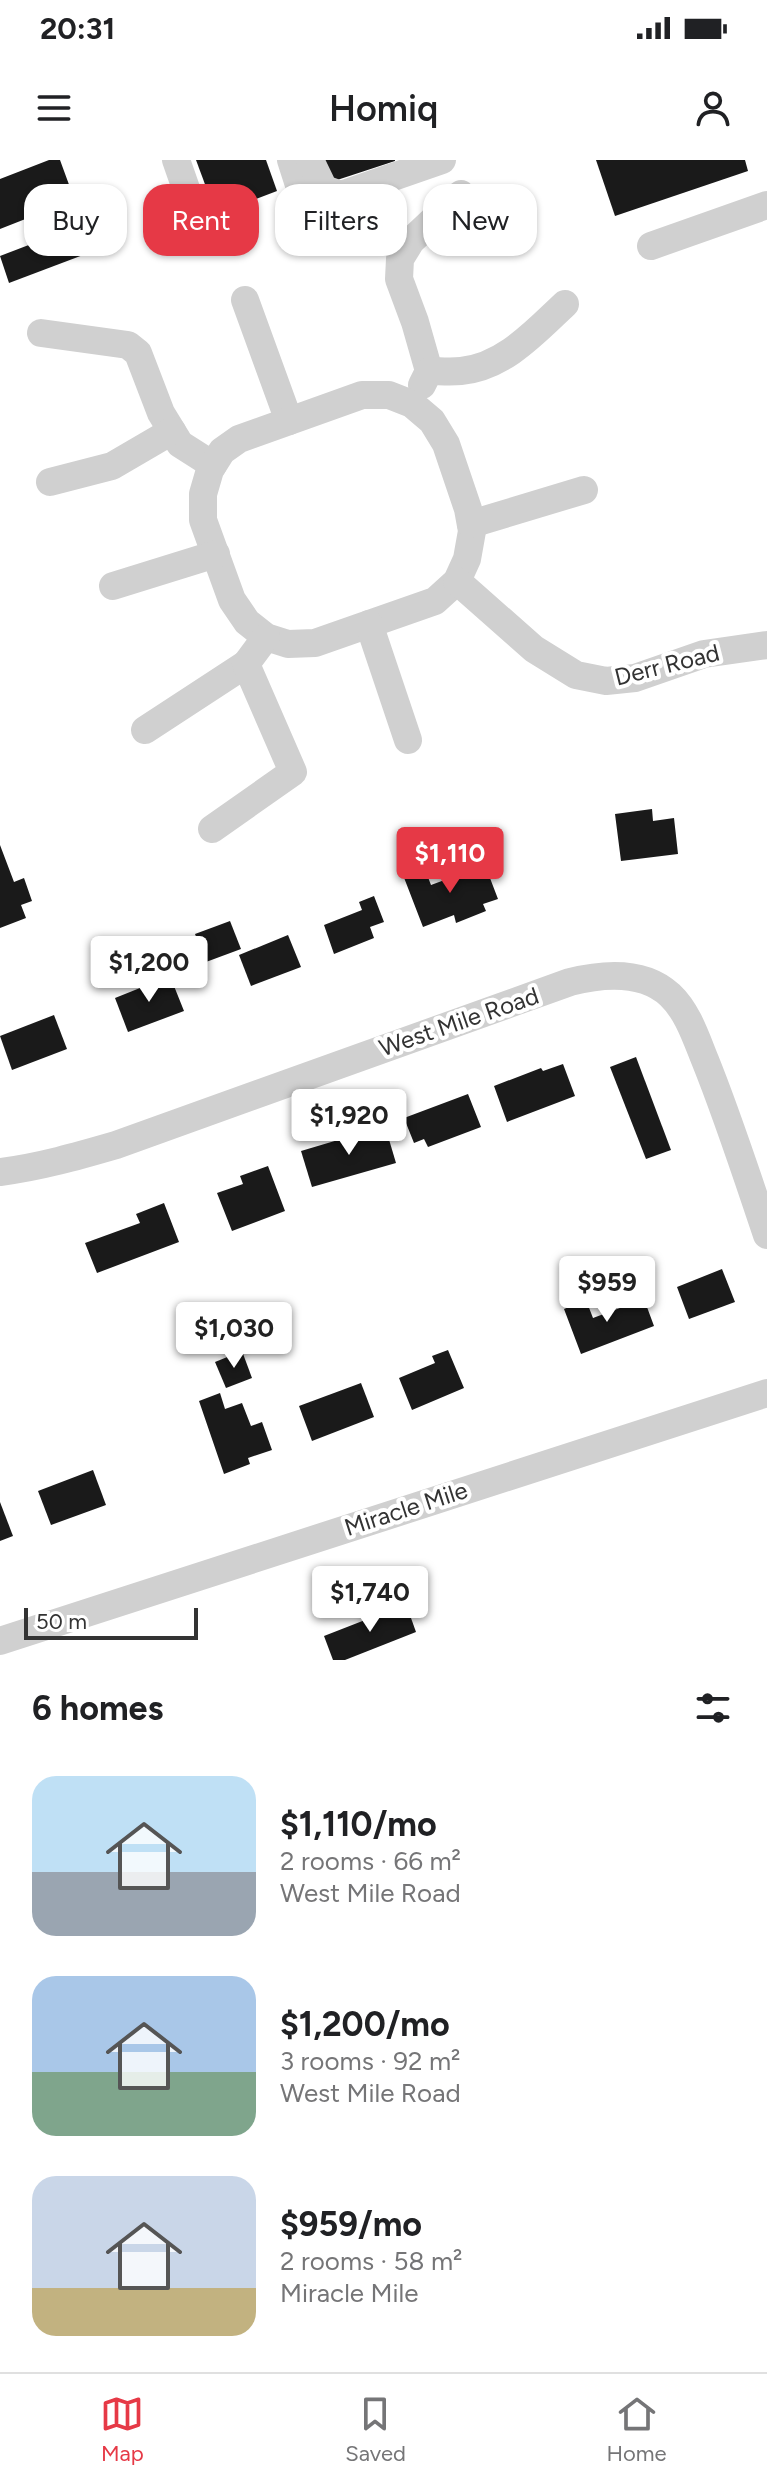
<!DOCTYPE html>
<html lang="en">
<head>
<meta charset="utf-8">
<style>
  body { margin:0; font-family:Figtree,sans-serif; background:#f6f6f6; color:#202124; height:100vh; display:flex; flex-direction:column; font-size:30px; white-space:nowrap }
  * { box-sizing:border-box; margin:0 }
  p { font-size:26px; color:#757577 }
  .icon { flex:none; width:44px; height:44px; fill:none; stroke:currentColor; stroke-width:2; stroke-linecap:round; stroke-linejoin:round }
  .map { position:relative; height:1500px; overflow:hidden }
  .panel { display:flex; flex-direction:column; background:#fff; flex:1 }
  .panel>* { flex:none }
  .guide { position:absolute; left:24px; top:24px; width:720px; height:72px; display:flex; gap:16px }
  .scale { position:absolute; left:24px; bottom:20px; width:174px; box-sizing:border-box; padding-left:8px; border:4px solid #333; border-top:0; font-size:22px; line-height:28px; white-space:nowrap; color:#333; -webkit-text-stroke:6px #fff; paint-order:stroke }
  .price { position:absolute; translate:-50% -68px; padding:0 18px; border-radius:8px; background:#fff; color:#222; font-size:26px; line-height:52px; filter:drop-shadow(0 2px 4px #0008) }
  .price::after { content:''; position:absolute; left:50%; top:48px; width:24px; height:18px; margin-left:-12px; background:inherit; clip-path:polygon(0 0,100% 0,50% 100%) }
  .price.current { background:#e63946; color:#fff }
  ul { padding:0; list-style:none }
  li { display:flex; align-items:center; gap:24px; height:200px; padding:0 32px }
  li span { display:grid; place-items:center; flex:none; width:224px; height:160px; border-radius:24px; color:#555 }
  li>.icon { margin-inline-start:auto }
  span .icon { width:96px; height:96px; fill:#fffc; stroke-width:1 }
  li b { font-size:34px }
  h2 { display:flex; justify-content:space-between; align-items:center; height:96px; padding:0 32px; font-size:34px }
  .tag { padding:0 28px; border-radius:24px; background:#fff; box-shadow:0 2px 6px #0004; font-size:28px; line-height:72px }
  .tag.current { background:#e63946; color:#fff }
  .status { display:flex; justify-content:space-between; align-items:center; height:56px; padding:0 40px; background:#fff; direction:ltr }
  .status svg { height:22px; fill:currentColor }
  header { display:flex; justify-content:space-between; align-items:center; height:104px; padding:0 32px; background:#fff; font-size:36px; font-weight:600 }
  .tabs { display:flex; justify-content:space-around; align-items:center; height:112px; border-top:2px solid #e0e0e0; background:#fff; font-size:22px; color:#757577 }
  .tabs a { display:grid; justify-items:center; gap:4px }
  .tabs .current { color:#e63946 }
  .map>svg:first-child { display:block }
  .building { fill:#1a1a1a }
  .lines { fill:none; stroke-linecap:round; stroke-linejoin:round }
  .minor { stroke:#d0d0d0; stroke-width:28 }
  .labels { text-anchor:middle; stroke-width:8; stroke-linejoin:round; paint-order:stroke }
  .street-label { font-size:24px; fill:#333; stroke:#fff }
</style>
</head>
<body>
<div class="status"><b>20:31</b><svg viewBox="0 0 49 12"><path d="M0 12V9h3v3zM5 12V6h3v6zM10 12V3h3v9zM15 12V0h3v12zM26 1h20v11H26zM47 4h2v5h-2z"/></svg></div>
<header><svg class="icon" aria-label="menu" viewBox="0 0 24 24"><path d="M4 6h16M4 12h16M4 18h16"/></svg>Homiq<svg class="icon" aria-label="person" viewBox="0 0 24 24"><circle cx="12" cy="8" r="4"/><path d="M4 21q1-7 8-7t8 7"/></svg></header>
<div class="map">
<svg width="767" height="1500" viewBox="0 0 767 1500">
  <rect width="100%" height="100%" fill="#fff"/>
  <!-- building -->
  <g class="building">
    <polygon points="49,0 60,0 79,52 61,59 56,47 0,69 0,19"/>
    <polygon points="196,0 266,0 277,31 216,54"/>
    <polygon points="324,0 395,0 395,1 331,22"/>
    <polygon points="596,0 745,0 748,11 615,56"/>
    <polygon points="81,65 91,92 9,123 0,96"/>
    <polygon points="652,649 653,661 674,658 678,694 621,701 615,654"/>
    <polygon points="0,685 14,722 24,718 32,741 21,745 26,758 0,768"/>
    <polygon points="485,705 498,739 483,744 486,751 456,763 454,755 423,767 403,715 424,707 431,725"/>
    <polygon points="374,736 384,762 370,767 374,778 334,794 324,765 362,750 359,742"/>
    <polygon points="230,761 241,789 206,802 195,774"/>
    <polygon points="288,775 301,807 251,826 239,795"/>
    <polygon points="170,816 184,851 128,872 115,838"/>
    <polygon points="54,855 67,889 12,910 0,876"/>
    <polygon points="636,897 671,990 646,999 610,907"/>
    <polygon points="563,904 575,936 507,962 494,926 541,908 543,911"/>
    <polygon points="468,934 481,967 428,987 424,979 414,983 404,958"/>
    <polygon points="385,966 396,1003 312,1027 301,991"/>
    <polygon points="268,1006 285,1051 232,1071 217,1033 243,1024 240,1016"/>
    <polygon points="164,1043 179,1082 97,1113 85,1083 140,1063 136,1054"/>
    <polygon points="722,1109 735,1142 689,1159 677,1127"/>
    <polygon points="644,1139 654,1166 581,1194 564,1149 586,1140 593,1158"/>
    <polygon points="448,1190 464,1228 412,1250 399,1218 435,1203 432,1196"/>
    <polygon points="242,1191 252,1218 226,1228 215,1202"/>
    <polygon points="361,1223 374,1257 312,1281 299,1246"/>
    <polygon points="220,1233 225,1249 242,1243 251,1266 262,1262 272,1290 248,1298 250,1304 224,1314 199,1241"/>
    <polygon points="93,1310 106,1345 51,1365 38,1331"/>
    <polygon points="0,1342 13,1376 0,1381"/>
    <polygon points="406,1444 416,1472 345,1500 333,1500 324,1476"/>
  </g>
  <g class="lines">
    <!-- minor -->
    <g class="minor">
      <polyline points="176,0 197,60"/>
      <polyline points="291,0 299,25"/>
      <polyline points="310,0 324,29 341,35 442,0"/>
      <polyline points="651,86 767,45"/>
      <polyline points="245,140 289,261"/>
      <polyline points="41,173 128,185 138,193 161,253 180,284 213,305"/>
      <polyline points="429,211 415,162 399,119 400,99 411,81 461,34"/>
      <path d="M 422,225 L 429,211 C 439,211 450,212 461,211 C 504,207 535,172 565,144"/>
      <polygon points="362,235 389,235 412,244 432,261 446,284 468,349 472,371 467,399 457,421 435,441 315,483 288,484 266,477 247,462 232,440 203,360 203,334 210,310 222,291 239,279"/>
      <polyline points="50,322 112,306 172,271"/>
      <polyline points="471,364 584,330"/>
      <polyline points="457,421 534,489 576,515 606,521 635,518 704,494 767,485"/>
      <polyline points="113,426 216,394"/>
      <polyline points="369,464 408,580"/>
      <polyline points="145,570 246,504"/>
      <polyline points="212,669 293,612 246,504 266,477"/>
      <path d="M 0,1012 C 40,1007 78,996 116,985 L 570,822 C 602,814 643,810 670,835 C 688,852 696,878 705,900 C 728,957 747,1016 767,1075"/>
      <polyline points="0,1481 767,1233"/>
    </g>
  </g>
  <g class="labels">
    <!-- street labels -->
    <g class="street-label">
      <text transform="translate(667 505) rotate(-14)" y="8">Derr Road</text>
      <text transform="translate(459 862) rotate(-19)" y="8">West Mile Road</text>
      <text transform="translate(406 1349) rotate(-18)" y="8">Miracle Mile</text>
    </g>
  </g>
</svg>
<div class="scale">50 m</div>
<b class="price current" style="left:450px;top:735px">$1,110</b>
<b class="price" style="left:149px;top:844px">$1,200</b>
<b class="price" style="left:349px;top:997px">$1,920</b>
<b class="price" style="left:607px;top:1164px">$959</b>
<b class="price" style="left:234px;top:1210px">$1,030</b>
<b class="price" style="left:370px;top:1474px">$1,740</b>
<div class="guide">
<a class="tag">Buy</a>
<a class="tag current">Rent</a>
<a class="tag">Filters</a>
<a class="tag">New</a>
</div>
</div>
<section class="panel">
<h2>6 homes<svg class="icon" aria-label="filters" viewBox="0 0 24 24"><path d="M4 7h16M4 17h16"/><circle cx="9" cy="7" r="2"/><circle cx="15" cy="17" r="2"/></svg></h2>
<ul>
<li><span style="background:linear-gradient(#bfe0f5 60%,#9aa5b1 0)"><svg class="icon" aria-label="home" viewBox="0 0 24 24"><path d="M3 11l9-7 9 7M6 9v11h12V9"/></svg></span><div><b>$1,110/mo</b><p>2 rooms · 66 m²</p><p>West Mile Road</p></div></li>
<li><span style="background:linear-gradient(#a9c7e8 60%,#7fa58c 0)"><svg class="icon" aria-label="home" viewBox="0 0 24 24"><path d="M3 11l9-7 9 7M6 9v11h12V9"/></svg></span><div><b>$1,200/mo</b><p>3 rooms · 92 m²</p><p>West Mile Road</p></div></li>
<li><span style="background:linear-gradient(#c9d6e8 70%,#c2b280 0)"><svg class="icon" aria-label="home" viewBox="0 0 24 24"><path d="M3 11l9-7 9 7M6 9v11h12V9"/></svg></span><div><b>$959/mo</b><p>2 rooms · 58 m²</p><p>Miracle Mile</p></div></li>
</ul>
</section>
<nav class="tabs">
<a class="current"><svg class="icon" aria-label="map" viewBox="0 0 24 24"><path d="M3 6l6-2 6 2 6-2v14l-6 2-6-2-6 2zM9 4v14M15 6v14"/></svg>Map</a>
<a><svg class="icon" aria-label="saved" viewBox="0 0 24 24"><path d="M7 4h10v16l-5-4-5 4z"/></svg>Saved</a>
<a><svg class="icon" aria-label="home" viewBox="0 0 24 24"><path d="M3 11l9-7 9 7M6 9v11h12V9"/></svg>Home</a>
</nav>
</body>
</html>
